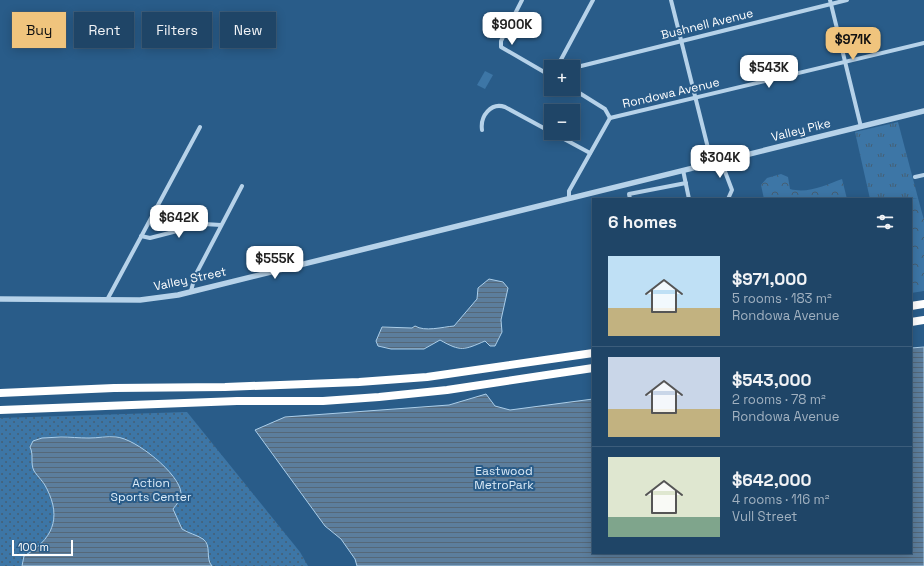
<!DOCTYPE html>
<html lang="en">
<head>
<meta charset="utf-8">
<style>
  body { margin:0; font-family:"Space Grotesk",sans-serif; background:#2c4f70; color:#f1f3f6; height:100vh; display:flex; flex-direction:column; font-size:15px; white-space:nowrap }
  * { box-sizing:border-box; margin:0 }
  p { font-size:13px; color:#a1b1c0 }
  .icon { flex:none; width:22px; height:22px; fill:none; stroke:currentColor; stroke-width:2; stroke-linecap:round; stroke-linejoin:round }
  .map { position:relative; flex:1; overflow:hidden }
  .panel { position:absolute; left:592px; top:198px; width:320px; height:356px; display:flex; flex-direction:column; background:#1f4567; border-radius:0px; box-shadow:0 2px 10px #0003,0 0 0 1px #3c5d7b }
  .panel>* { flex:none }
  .top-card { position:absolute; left:12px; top:12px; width:380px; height:36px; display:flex; gap:8px }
  .tools { position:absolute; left:544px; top:60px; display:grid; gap:8px }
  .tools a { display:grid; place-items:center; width:36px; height:36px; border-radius:0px; background:#1f4567; box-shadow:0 2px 10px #0003,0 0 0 1px #3c5d7b; font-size:20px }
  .scale { position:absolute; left:12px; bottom:10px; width:61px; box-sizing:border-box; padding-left:4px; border:2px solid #fff; border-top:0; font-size:11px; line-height:14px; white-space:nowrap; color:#fff; -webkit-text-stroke:3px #295c89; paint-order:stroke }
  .price { position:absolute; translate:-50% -34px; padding:0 9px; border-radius:8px; background:#fff; color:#222; font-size:13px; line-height:26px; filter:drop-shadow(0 1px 2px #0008) }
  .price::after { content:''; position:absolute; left:50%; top:24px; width:12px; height:9px; margin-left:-6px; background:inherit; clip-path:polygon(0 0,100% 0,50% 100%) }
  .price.active { background:#f0c47d; color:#111 }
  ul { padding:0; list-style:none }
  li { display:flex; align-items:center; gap:12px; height:100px; padding:0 16px }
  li+li { border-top:1px solid #3c5d7b }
  li span { display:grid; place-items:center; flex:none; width:112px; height:80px; border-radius:0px; color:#555 }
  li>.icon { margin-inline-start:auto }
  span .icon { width:48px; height:48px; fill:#fffc; stroke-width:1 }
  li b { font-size:17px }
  h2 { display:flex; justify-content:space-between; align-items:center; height:48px; padding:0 16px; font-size:17px }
  .tag { padding:0 14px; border-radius:0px; background:#1f4567; box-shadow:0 2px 10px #0003,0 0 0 1px #3c5d7b; font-size:14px; line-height:36px }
  .tag.active { background:#f0c47d; color:#111 }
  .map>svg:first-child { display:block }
  .grass { fill:url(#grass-tufts) }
  .forest { fill:url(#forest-crowns) }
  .park { fill:url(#park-dots) }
  .garden { fill:#3d76a6 }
  .water { fill:url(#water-rules); stroke:#abcee9 }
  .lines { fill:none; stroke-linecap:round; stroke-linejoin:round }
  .minor { stroke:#b6d2e9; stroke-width:4 }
  .tertiary { stroke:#b6d2e9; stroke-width:5.5 }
  .motorway { stroke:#fff; stroke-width:8 }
  .labels { text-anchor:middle; stroke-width:4; stroke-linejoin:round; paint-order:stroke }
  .street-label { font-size:12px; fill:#fff; stroke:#295c89 }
  .park-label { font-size:12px; fill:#daeaf7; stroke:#295c89 }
</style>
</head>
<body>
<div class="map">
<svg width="924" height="566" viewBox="0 0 924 566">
  <defs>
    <pattern id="grass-tufts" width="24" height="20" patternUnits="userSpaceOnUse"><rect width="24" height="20" fill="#3d76a6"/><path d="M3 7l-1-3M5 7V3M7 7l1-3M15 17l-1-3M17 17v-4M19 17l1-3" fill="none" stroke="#455f74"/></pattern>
    <pattern id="forest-crowns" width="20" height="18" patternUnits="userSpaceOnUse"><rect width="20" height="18" fill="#3d76a6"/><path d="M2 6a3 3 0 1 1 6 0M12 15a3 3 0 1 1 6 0" fill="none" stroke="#455f74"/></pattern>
    <pattern id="park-dots" width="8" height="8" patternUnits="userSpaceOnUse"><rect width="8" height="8" fill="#3d76a6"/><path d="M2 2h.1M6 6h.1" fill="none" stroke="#455f74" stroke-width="1.8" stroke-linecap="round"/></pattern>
    <pattern id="water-rules" width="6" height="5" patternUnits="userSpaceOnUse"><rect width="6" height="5" fill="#5c7e9d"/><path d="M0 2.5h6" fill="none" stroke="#556879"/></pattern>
  </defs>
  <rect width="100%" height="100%" fill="#295c89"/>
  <!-- grass -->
  <polygon class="grass" points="898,122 918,198 870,199 855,132"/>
  <!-- forest -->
  <g class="forest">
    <path d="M 781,174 L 788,177 L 790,189 C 808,194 826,185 842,179 L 847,199 L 764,199 L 761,185 L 767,178 Z"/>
    <polygon points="918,198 924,220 924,291 911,293 911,199 909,199"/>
  </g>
  <!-- park -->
  <polygon class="park" points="187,412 300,552 308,566 0,566 0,418"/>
  <!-- garden -->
  <polygon class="garden" points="485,71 493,75 485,89 477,85"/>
  <!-- water -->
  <g class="water">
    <path d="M 489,279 L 503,282 L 508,288 L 501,320 L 502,332 L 495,346 L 490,346 L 485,341 C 464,350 461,352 440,340 L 424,349 L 391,349 L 378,346 L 376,341 L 382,327 L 412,328 L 415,326 C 425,332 442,327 454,326 L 477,299 L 478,288 Z"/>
    <polygon points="924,347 924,566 357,566 355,559 341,539 325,526 255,430 285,417 449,405 486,394 495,406 510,410 593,399 593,553 911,553 911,348"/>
    <path d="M 61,437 C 70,437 79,438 89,438 C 98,438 107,436 116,437 C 135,438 180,474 181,493 C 181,499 177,504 173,509 L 182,529 C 188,533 197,535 203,539 C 212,545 205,559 212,566 L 22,566 L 24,556 C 52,540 62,519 47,489 C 44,482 38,477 34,471 C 30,463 34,455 30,447 L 33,441 L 42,438 Z"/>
  </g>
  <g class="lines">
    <!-- minor -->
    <g class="minor">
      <polyline points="522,0 501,41 501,47 551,76"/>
      <polyline points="671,0 712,164"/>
      <polyline points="830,0 861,127"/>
      <polyline points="557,67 593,0"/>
      <polyline points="573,68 847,0"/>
      <polyline points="573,89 605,109 610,118"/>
      <polyline points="610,118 924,43"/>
      <path d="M 482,130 C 480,116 491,102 505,107 L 551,132"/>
      <polyline points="553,133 590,153"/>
      <polyline points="721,161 732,190 728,199"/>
      <polyline points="683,170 689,199"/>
      <polyline points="915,177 924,175"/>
      <polyline points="569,199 569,191 610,118"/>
      <polyline points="630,199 629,194 686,183"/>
      <polyline points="141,236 150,238 204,224 221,225"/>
      <polyline points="191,291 195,276 242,186"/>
      <polyline points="107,300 200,127"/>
    </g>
    <!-- tertiary -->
    <polyline class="tertiary" points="0,299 140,300 178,295 924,111"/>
    <!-- motorway -->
    <g class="motorway">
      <polyline points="911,306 924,304"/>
      <polyline points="911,322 924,320"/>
      <polyline points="0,393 114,388 225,387 359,382 427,377 593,353"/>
      <polyline points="0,410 237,401 323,401 379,397 447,390 593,368"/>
    </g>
  </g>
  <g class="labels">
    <!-- street labels -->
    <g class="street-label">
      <text transform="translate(707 24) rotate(-14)" y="4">Bushnell Avenue</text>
      <text transform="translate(671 93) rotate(-13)" y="4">Rondowa Avenue</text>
      <text transform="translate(801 130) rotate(-14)" y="4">Valley Pike</text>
      <text transform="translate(190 279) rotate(-12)" y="4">Valley Street</text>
    </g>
    <!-- park labels -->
    <g class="park-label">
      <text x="504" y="475">Eastwood<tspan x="504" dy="14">MetroPark</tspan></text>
      <text x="151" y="487">Action<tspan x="151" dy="14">Sports Center</tspan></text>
    </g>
  </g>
</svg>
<div class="tools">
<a>+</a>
<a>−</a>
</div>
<div class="scale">100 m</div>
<b class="price" style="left:512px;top:46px">$900K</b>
<b class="price active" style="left:853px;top:61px">$971K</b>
<b class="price" style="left:769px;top:89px">$543K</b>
<b class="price" style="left:720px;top:179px">$304K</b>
<b class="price" style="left:179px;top:239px">$642K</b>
<b class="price" style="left:275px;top:280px">$555K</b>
<div class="top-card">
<a class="tag active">Buy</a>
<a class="tag">Rent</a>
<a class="tag">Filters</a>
<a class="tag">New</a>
</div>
<section class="panel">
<h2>6 homes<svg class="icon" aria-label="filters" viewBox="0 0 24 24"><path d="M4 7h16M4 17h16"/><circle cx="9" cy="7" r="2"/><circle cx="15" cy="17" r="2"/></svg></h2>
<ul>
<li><span style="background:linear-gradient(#bfe0f5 65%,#c2b280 0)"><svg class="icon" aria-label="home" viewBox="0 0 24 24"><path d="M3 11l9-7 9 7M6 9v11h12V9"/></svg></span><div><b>$971,000</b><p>5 rooms · 183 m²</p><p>Rondowa Avenue</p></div></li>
<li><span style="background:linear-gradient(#c9d6e8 65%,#c2b280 0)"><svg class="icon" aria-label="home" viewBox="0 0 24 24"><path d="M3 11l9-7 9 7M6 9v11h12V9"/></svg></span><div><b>$543,000</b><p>2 rooms · 78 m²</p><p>Rondowa Avenue</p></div></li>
<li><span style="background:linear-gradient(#dfe7d0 75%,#7fa58c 0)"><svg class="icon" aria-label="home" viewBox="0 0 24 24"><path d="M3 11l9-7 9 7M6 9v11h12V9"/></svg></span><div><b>$642,000</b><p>4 rooms · 116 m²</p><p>Vull Street</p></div></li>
</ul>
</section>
</div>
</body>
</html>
